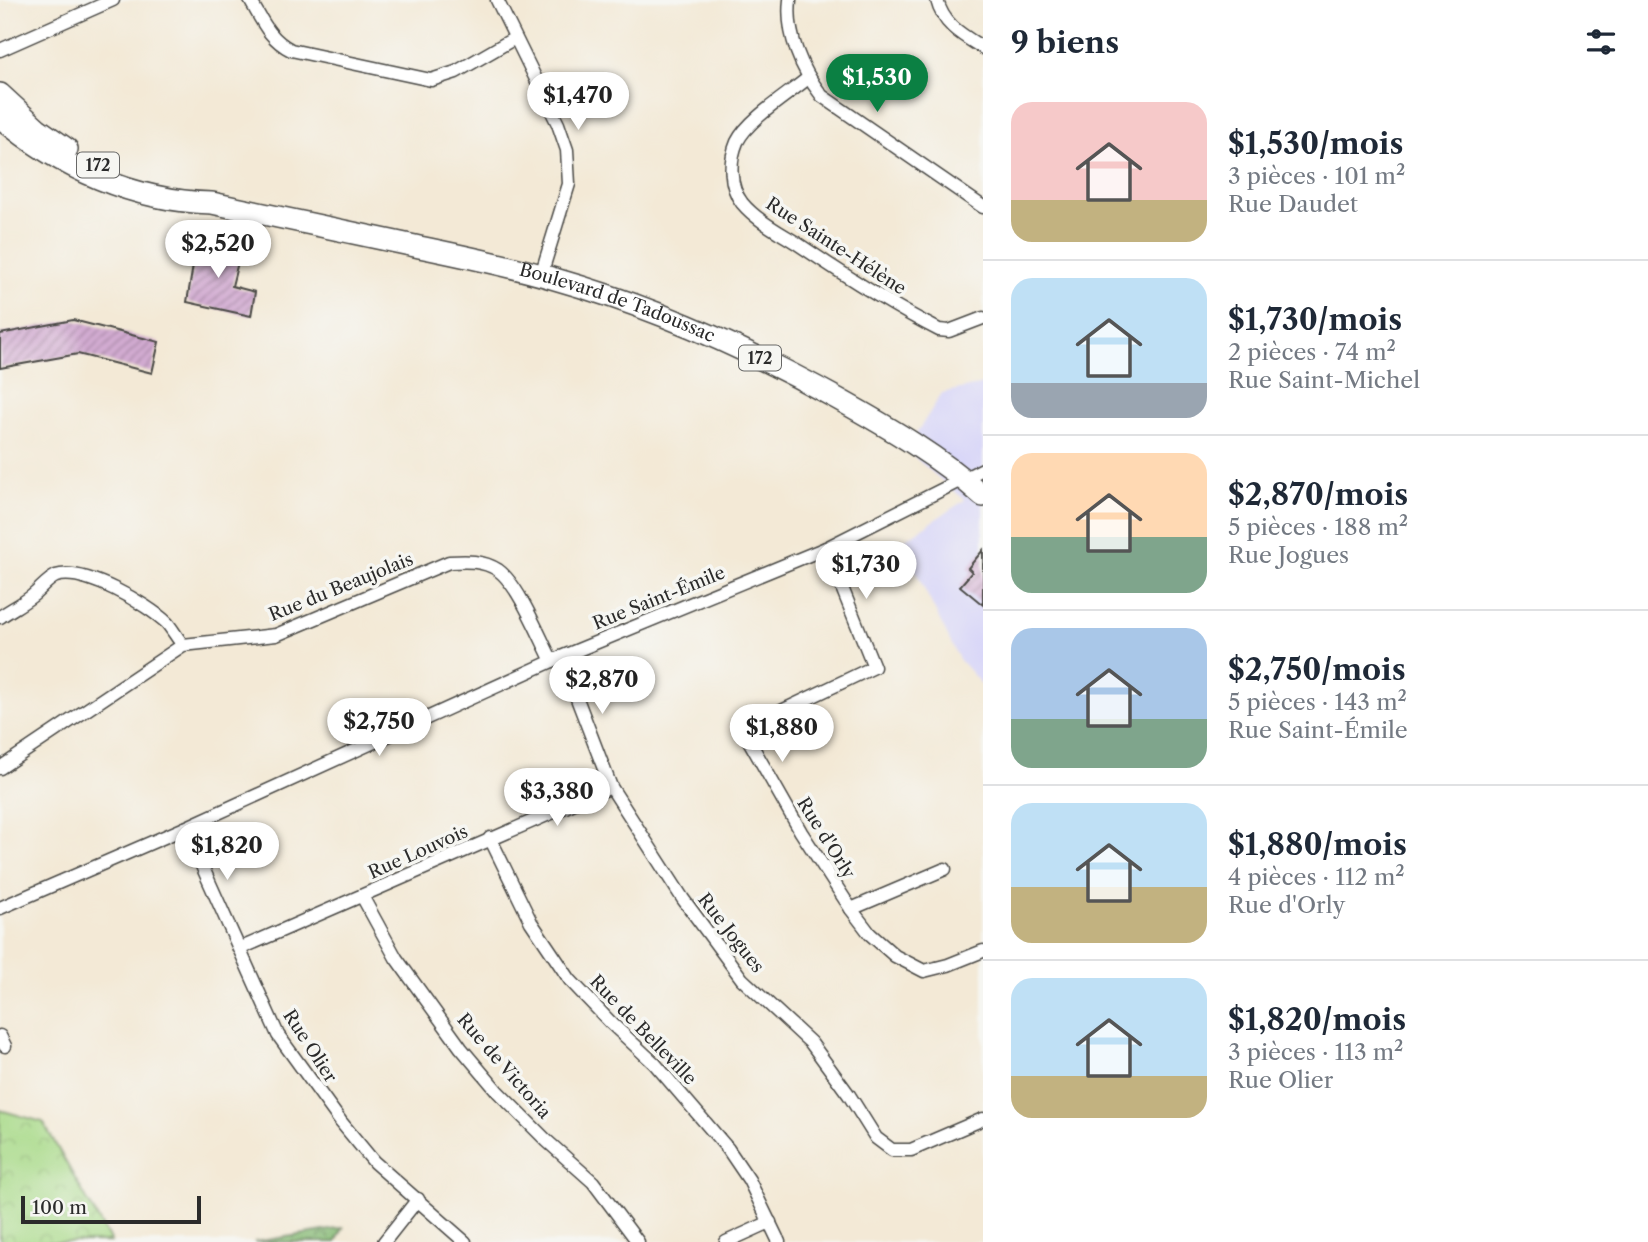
<!DOCTYPE html>
<html lang="fr">
<head>
<meta charset="utf-8">
<style>
  body { margin:0; font-family:"Libre Caslon Text",serif; background:#f2f2f3; color:#1f2937; height:100vh; display:flex; flex-direction:column; font-size:26px; white-space:nowrap }
  * { box-sizing:border-box; margin:0 }
  p { font-size:23px; color:#747a83 }
  .icon { flex:none; width:38px; height:38px; fill:none; stroke:currentColor; stroke-width:2; stroke-linecap:round; stroke-linejoin:round }
  .map { position:relative; flex:1; overflow:hidden }
  .panel { display:flex; flex-direction:column; background:#fff; width:665px }
  .panel>* { flex:none }
  .scale { position:absolute; left:21px; bottom:18px; width:180px; box-sizing:border-box; padding-left:7px; border:4px solid #2b2b2b; border-top:0; font-size:19px; line-height:24px; white-space:nowrap; color:#2b2b2b; -webkit-text-stroke:5px #f6f6f2; paint-order:stroke }
  .price { position:absolute; translate:-50% -60px; padding:0 16px; border-radius:24px; background:#fff; color:#222; font-size:23px; line-height:46px; filter:drop-shadow(0 2px 4px #0008) }
  .price::after { content:''; position:absolute; left:50%; top:42px; width:21px; height:16px; margin-left:-10px; background:inherit; clip-path:polygon(0 0,100% 0,50% 100%) }
  .price.current { background:#0b8043; color:#fff }
  ul { padding:0; list-style:none }
  li { display:flex; align-items:center; gap:21px; height:175px; padding:0 28px }
  li+li { border-top:2px solid #e0e1e3 }
  li span { display:grid; place-items:center; flex:none; width:196px; height:140px; border-radius:21px; color:#555 }
  li>.icon { margin-inline-start:auto }
  span .icon { width:84px; height:84px; fill:#fffc; stroke-width:1 }
  li b { font-size:30px }
  h2 { display:flex; justify-content:space-between; align-items:center; height:84px; padding:0 28px; font-size:30px }
  main { display:flex; flex:1; min-height:0 }
  .map>svg:first-child { display:block }
  .built { fill:#d9d7f8 }
  .forest { fill:url(#forest-crowns); stroke:#587250; stroke-width:2 }
  .park { fill:url(#park-crowns); stroke:#6a825a; stroke-width:2 }
  .building { fill:url(#building-hatch) }
  .lines { fill:none; stroke-linecap:round; stroke-linejoin:round }
  .street-casing { stroke:#494845; stroke-width:15 }
  .primary-casing { stroke:#494845; stroke-width:24 }
  .street { stroke:#fff; stroke-width:12 }
  .primary { stroke:#fff; stroke-width:21 }
  .labels { text-anchor:middle; stroke-width:7; stroke-linejoin:round; paint-order:stroke }
  .shield { fill:#f6f6f2; stroke:#686867; stroke-width:2 }
  .shield-label { font-size:16px; font-weight:bold; fill:#2b2b2b }
  .street-label { font-size:18px; fill:#2b2b2b; stroke:#f6f6f2 }
</style>
</head>
<body>
<main>
<div class="map">
<svg width="983" height="1242" viewBox="0 0 983 1242">
  <defs>
    <pattern id="forest-crowns" width="20" height="18" patternUnits="userSpaceOnUse" patternTransform="scale(1.75)"><rect width="20" height="18" fill="#86ba75"/><path d="M2 6a3 3 0 1 1 6 0M12 15a3 3 0 1 1 6 0" fill="none" stroke="#6e9760"/></pattern>
    <pattern id="park-crowns" width="20" height="18" patternUnits="userSpaceOnUse" patternTransform="scale(1.75)"><rect width="20" height="18" fill="#a9da89"/><path d="M2 6a3 3 0 1 1 6 0M12 15a3 3 0 1 1 6 0" fill="none" stroke="#92bb76"/></pattern>
    <pattern id="building-hatch" width="6" height="6" patternUnits="userSpaceOnUse" patternTransform="scale(1.75)"><rect width="6" height="6" fill="#d2abd1"/><path d="M-1 1l2-2M0 6l6-6M5 7l2-2" fill="none" stroke="#ab8baa"/></pattern>
  </defs>
  <rect width="100%" height="100%" fill="#f6f6f2"/>
  <filter id="ink" filterUnits="userSpaceOnUse"><feTurbulence type="fractalNoise" baseFrequency=".0143" numOctaves="2"/><feDisplacementMap in="SourceGraphic" scale="14" xChannelSelector="R" yChannelSelector="G"/><feConvolveMatrix kernelMatrix="1 2 1 2 8 2 1 2 1" color-interpolation-filters="sRGB"/></filter>
  <filter id="wash" filterUnits="userSpaceOnUse"><feTurbulence type="fractalNoise" baseFrequency=".00686" numOctaves="4" result="noise"/><feDisplacementMap in="SourceGraphic" scale="28" xChannelSelector="R" yChannelSelector="G"/><feGaussianBlur stdDeviation="1.57" result="paint"/><feColorMatrix in="noise" values="0 0 0 0 0 0 0 0 0 0 0 0 0 0 0 0 0 1.4 0 .05"/><feComposite in="paint" operator="in"/></filter>
  <g filter="url(#wash)">
    <rect width="100%" height="100%" fill="#f3e9d6"/>
    <!-- built -->
    <polygon class="built" points="983,384 983,686 959,659 901,542 965,500 906,450 942,393"/>
    <!-- forest -->
    <polygon class="forest" points="343,1228 336,1242 254,1242"/>
    <!-- park -->
    <polygon class="park" points="0,1110 43,1122 111,1242 0,1242"/>
    <g id="blocks">
      <!-- building -->
      <g class="building">
        <polygon points="197,241 241,250 232,286 255,292 251,316 187,302"/>
        <polygon points="73,320 159,342 152,373 78,354 0,368 0,334"/>
        <polygon points="983,550 983,605 960,586 972,572 968,568"/>
      </g>
    </g>
  </g>
  <g filter="url(#ink)">
    <use href="#blocks" fill-opacity="0" stroke="#494845" stroke-width="2"/>
    <g class="lines">
      <!-- street casing -->
      <g class="street-casing">
        <g id="street">
          <path d="M 250,0 C 262,20 269,39 291,50 L 431,80 L 456,72 L 515,38"/>
          <polyline points="497,0 558,124 567,150 569,184 541,275"/>
          <path d="M 790,0 C 786,34 801,69 822,96 L 983,207"/>
          <path d="M 937,0 C 943,25 962,35 983,48"/>
          <polyline points="0,50 113,0"/>
          <path d="M 808,78 C 789,94 748,119 737,142 C 729,161 729,186 742,203 C 756,220 779,232 798,244 C 844,275 890,305 939,330 L 949,331 L 983,318"/>
          <polyline points="826,548 874,667 750,726 747,737 801,832 851,909 870,934 895,956 924,971 948,965 983,951"/>
          <path d="M 0,617 C 10,610 22,604 32,596 C 40,590 47,580 56,576 C 84,567 147,604 167,623 C 173,630 177,638 183,645"/>
          <polyline points="561,657 611,787 683,899 742,979 811,1043 849,1095 876,1138 892,1150 911,1150 983,1119"/>
          <path d="M 0,768 L 183,645 L 276,635 L 449,562 C 466,561 483,560 498,570 C 519,585 540,638 552,661"/>
          <polyline points="185,828 278,1035 341,1122 374,1162 465,1242"/>
          <polyline points="490,838 531,922 570,980 611,1023 655,1064 728,1149 749,1180 779,1242"/>
          <polyline points="362,896 396,958 461,1048 498,1092 547,1141 593,1182 638,1242"/>
          <polyline points="0,908 185,828 561,657 826,548 983,469"/>
          <polyline points="851,909 945,869"/>
          <polyline points="239,949 611,787"/>
          <polyline points="0,1036 5,1046"/>
          <polyline points="384,1242 418,1199"/>
          <polyline points="726,1242 770,1222"/>
        </g>
      </g>
      <!-- primary casing -->
      <g class="primary-casing">
        <g id="primary">
          <polyline points="0,94 37,128 67,149"/>
          <path id="s1" d="M 0,117 C 60,168 133,201 212,203 C 280,218 348,232 415,246 C 462,256 509,265 555,279 C 654,307 748,349 838,399 C 888,427 940,457 983,496"/>
        </g>
      </g>
      <!-- street -->
      <use href="#street" class="street"/>
      <!-- primary -->
      <use href="#primary" class="primary"/>
    </g>
  </g>
  <g class="labels">
    <!-- shield labels -->
    <g class="shield">
      <rect x="77" y="152.5" width="42" height="25" rx="5"/>
      <rect x="739" y="345.5" width="42" height="25" rx="5"/>
    </g>
    <g class="shield-label">
      <text x="98" y="171">172</text>
      <text x="760" y="364">172</text>
    </g>
    <!-- street labels -->
    <g class="street-label">
      <text transform="translate(836 246) rotate(33)" y="6">Rue Sainte-Hélène</text>
      <text dy="6" stroke="none"><textPath href="#s1" startOffset="651">Boulevard de Tadoussac</textPath></text>
      <text transform="translate(341 587) rotate(-22)" y="6">Rue du Beaujolais</text>
      <text transform="translate(659 598) rotate(-22)" y="6">Rue Saint-Émile</text>
      <text transform="translate(826 838) rotate(58)" y="6">Rue d'Orly</text>
      <text transform="translate(418 852) rotate(-24)" y="6">Rue Louvois</text>
      <text transform="translate(731 933) rotate(52)" y="6">Rue Jogues</text>
      <text transform="translate(643 1030) rotate(46)" y="6">Rue de Belleville</text>
      <text transform="translate(310 1046) rotate(57)" y="6">Rue Olier</text>
      <text transform="translate(504 1066) rotate(49)" y="6">Rue de Victoria</text>
    </g>
  </g>
</svg>
<div class="scale">100 m</div>
<b class="price current" style="left:877px;top:114px">$1,530</b>
<b class="price" style="left:578px;top:132px">$1,470</b>
<b class="price" style="left:218px;top:280px">$2,520</b>
<b class="price" style="left:866px;top:601px">$1,730</b>
<b class="price" style="left:602px;top:716px">$2,870</b>
<b class="price" style="left:379px;top:758px">$2,750</b>
<b class="price" style="left:782px;top:764px">$1,880</b>
<b class="price" style="left:557px;top:828px">$3,380</b>
<b class="price" style="left:227px;top:882px">$1,820</b>
</div>
<section class="panel">
<h2>9 biens<svg class="icon" aria-label="filters" viewBox="0 0 24 24"><path d="M4 7h16M4 17h16"/><circle cx="9" cy="7" r="2"/><circle cx="15" cy="17" r="2"/></svg></h2>
<ul>
<li><span style="background:linear-gradient(#f6c9c9 70%,#c2b280 0)"><svg class="icon" aria-label="home" viewBox="0 0 24 24"><path d="M3 11l9-7 9 7M6 9v11h12V9"/></svg></span><div><b>$1,530/mois</b><p>3 pièces · 101 m²</p><p>Rue Daudet</p></div></li>
<li><span style="background:linear-gradient(#bfe0f5 75%,#9aa5b1 0)"><svg class="icon" aria-label="home" viewBox="0 0 24 24"><path d="M3 11l9-7 9 7M6 9v11h12V9"/></svg></span><div><b>$1,730/mois</b><p>2 pièces · 74 m²</p><p>Rue Saint-Michel</p></div></li>
<li><span style="background:linear-gradient(#ffd9b3 60%,#7fa58c 0)"><svg class="icon" aria-label="home" viewBox="0 0 24 24"><path d="M3 11l9-7 9 7M6 9v11h12V9"/></svg></span><div><b>$2,870/mois</b><p>5 pièces · 188 m²</p><p>Rue Jogues</p></div></li>
<li><span style="background:linear-gradient(#a9c7e8 65%,#7fa58c 0)"><svg class="icon" aria-label="home" viewBox="0 0 24 24"><path d="M3 11l9-7 9 7M6 9v11h12V9"/></svg></span><div><b>$2,750/mois</b><p>5 pièces · 143 m²</p><p>Rue Saint-Émile</p></div></li>
<li><span style="background:linear-gradient(#bfe0f5 60%,#c2b280 0)"><svg class="icon" aria-label="home" viewBox="0 0 24 24"><path d="M3 11l9-7 9 7M6 9v11h12V9"/></svg></span><div><b>$1,880/mois</b><p>4 pièces · 112 m²</p><p>Rue d'Orly</p></div></li>
<li><span style="background:linear-gradient(#bfe0f5 70%,#c2b280 0)"><svg class="icon" aria-label="home" viewBox="0 0 24 24"><path d="M3 11l9-7 9 7M6 9v11h12V9"/></svg></span><div><b>$1,820/mois</b><p>3 pièces · 113 m²</p><p>Rue Olier</p></div></li>
</ul>
</section>
</main>
</body>
</html>
